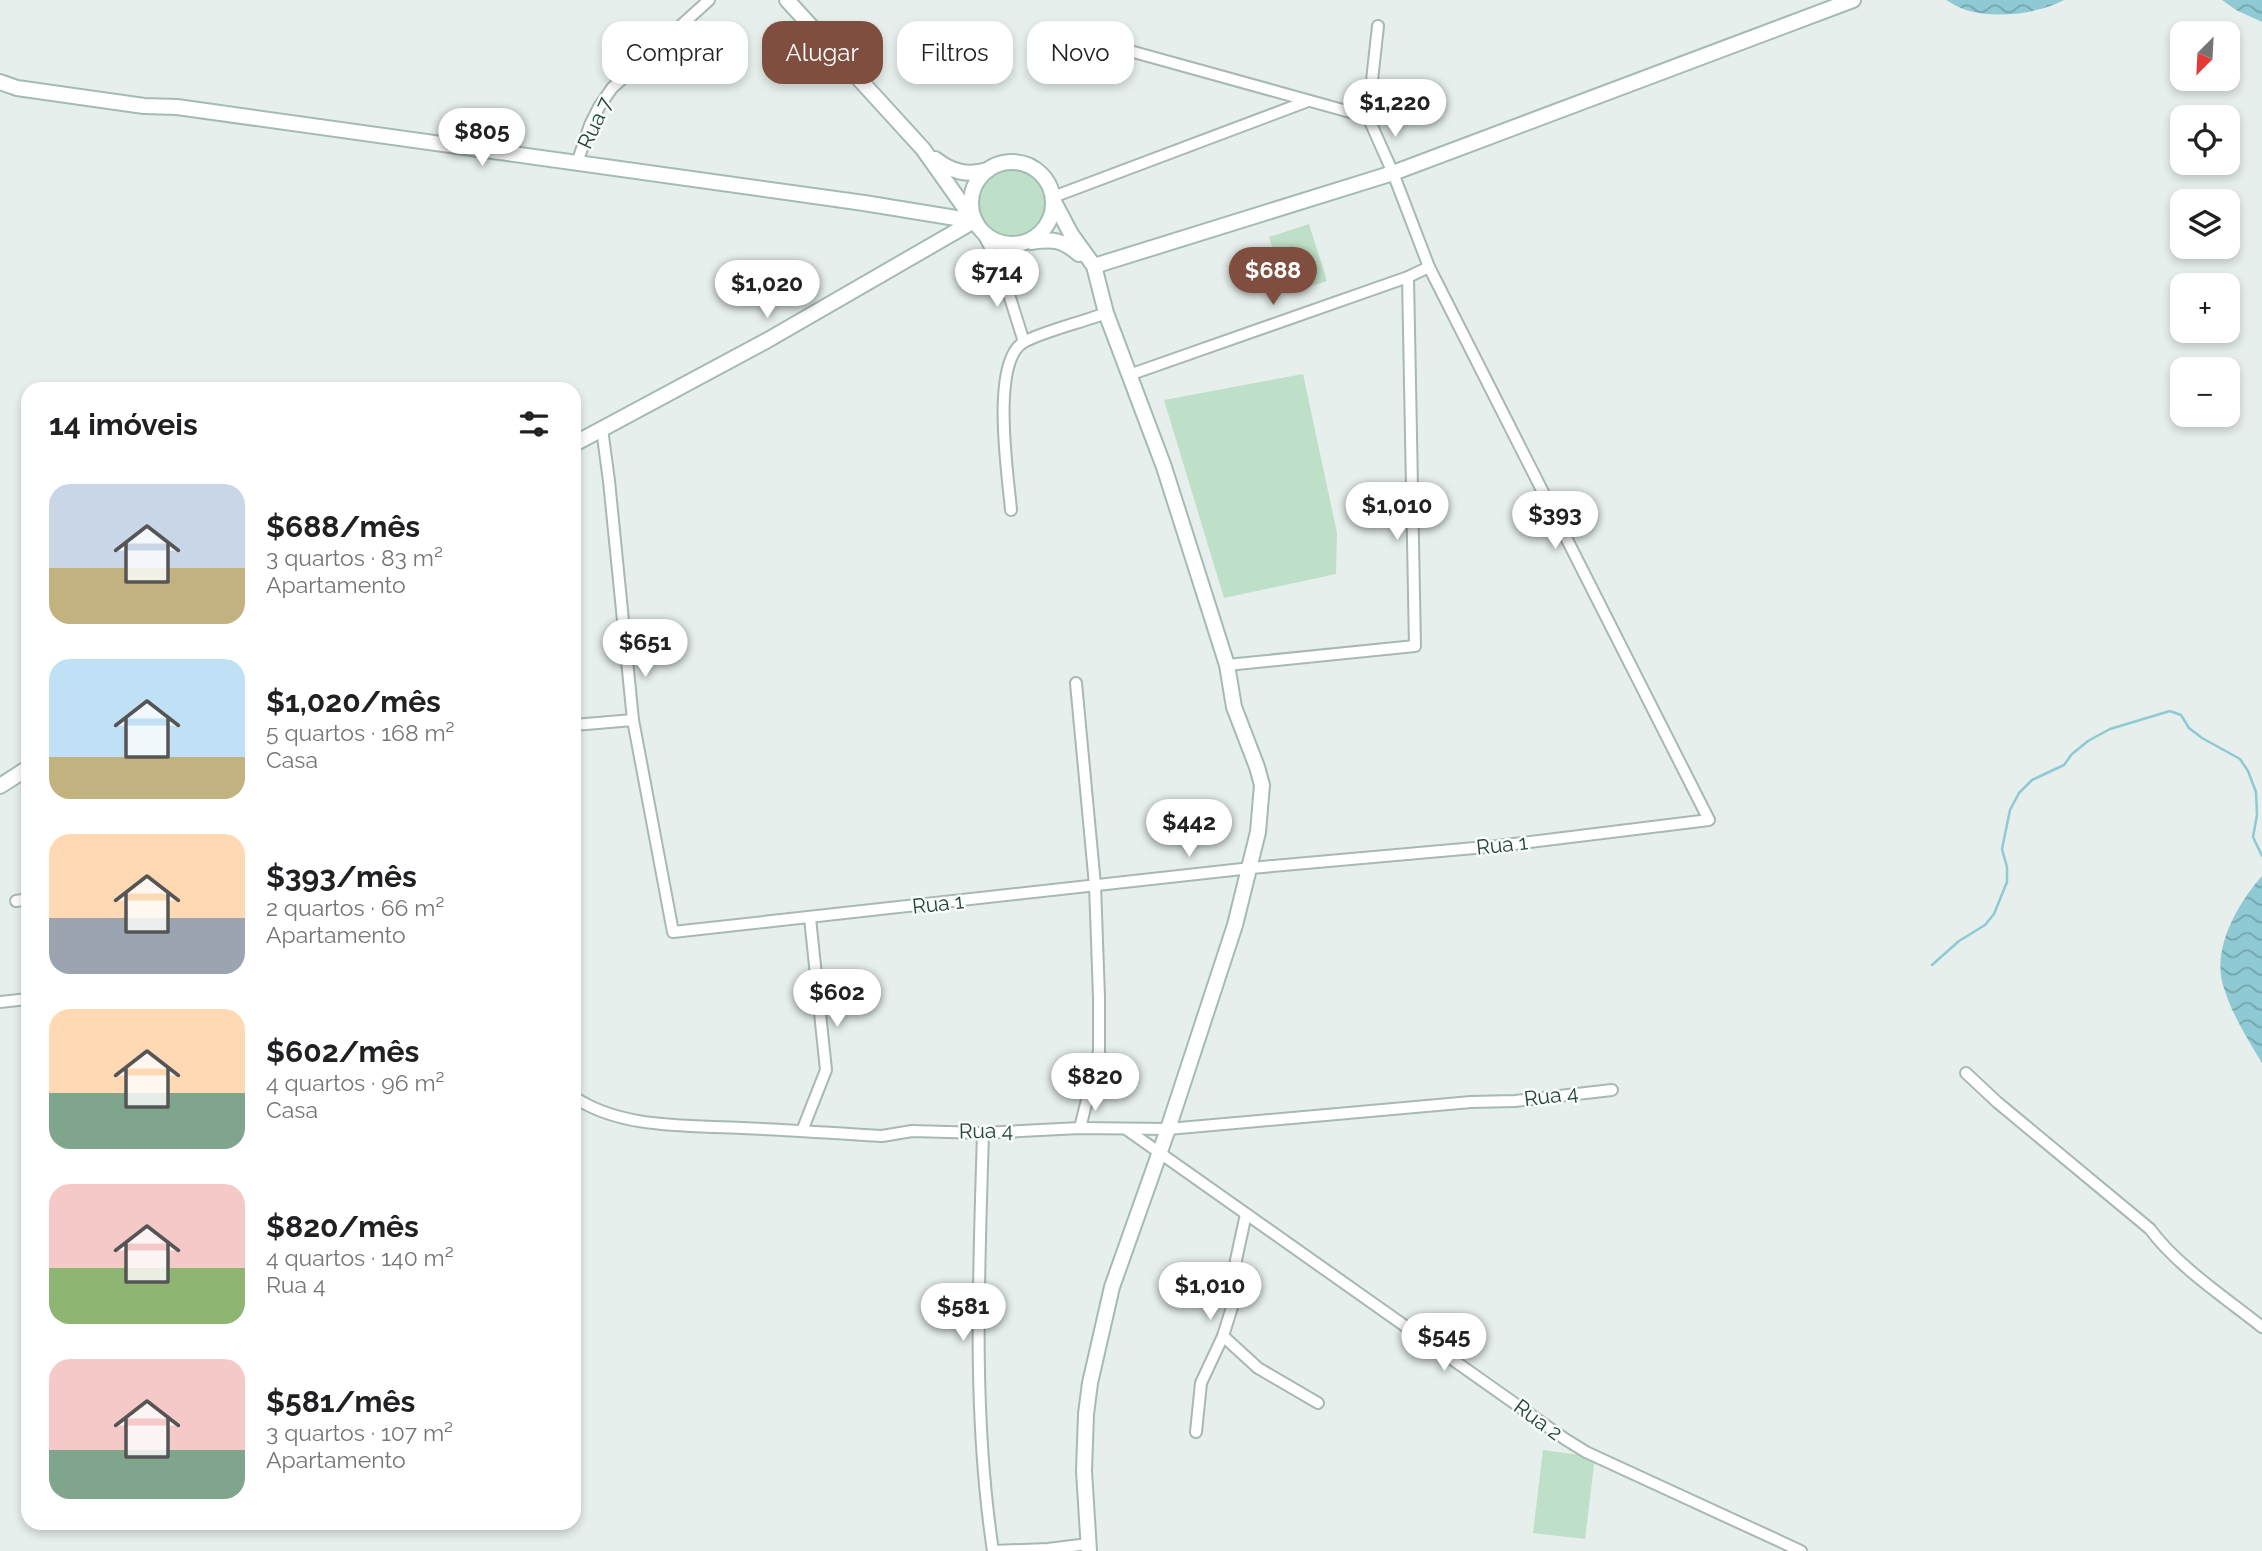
<!DOCTYPE html>
<html lang="pt">
<head>
<meta charset="utf-8">
<style>
  body { margin:0; font-family:Raleway,sans-serif; background:#f6f6f6; color:#202124; height:100vh; display:flex; flex-direction:column; font-size:26px; white-space:nowrap }
  * { box-sizing:border-box; margin:0 }
  p { font-size:23px; color:#757577 }
  .icon { flex:none; width:38px; height:38px; fill:none; stroke:currentColor; stroke-width:2; stroke-linecap:round; stroke-linejoin:round }
  .map { position:relative; flex:1; overflow:hidden }
  .drawer { position:absolute; left:21px; top:382px; width:560px; height:1148px; display:flex; flex-direction:column; background:#fff; border-radius:21px; box-shadow:0 4px 10px #0003 }
  .drawer>* { flex:none }
  .top-card { position:absolute; left:602px; top:21px; width:665px; height:63px; display:flex; gap:14px }
  .needle { width:46px; rotate:204deg }
  .buttons { position:absolute; left:2170px; top:21px; display:grid; gap:14px }
  .buttons a { display:grid; place-items:center; width:70px; height:70px; border-radius:14px; background:#fff; box-shadow:0 4px 10px #0003; font-size:35px }
  .price { position:absolute; translate:-50% -60px; padding:0 16px; border-radius:24px; background:#fff; color:#222; font-size:23px; line-height:46px; filter:drop-shadow(0 2px 4px #0008) }
  .price::after { content:''; position:absolute; left:50%; top:42px; width:21px; height:16px; margin-left:-10px; background:inherit; clip-path:polygon(0 0,100% 0,50% 100%) }
  .price.selected { background:#7f4e3f; color:#fff }
  ul { padding:0; list-style:none }
  li { display:flex; align-items:center; gap:21px; height:175px; padding:0 28px }
  li span { display:grid; place-items:center; flex:none; width:196px; height:140px; border-radius:21px; color:#555 }
  li>.icon { margin-inline-start:auto }
  span .icon { width:84px; height:84px; fill:#fffc; stroke-width:1 }
  li b { font-size:30px }
  h2 { display:flex; justify-content:space-between; align-items:center; height:84px; padding:0 28px; font-size:30px }
  .chip { padding:0 24px; border-radius:21px; background:#fff; box-shadow:0 4px 10px #0003; font-size:24px; line-height:63px }
  .chip.selected { background:#7f4e3f; color:#fff }
  .map>svg:first-child { display:block }
  .park { fill:#bfe0c8 }
  .water { fill:url(#water-waves) }
  .lines { fill:none; stroke-linecap:round; stroke-linejoin:round }
  .stream { stroke:#8ec9d4; stroke-width:2.5 }
  .street-casing { stroke:#a8b8b2; stroke-width:14 }
  .secondary-casing { stroke:#a4bbb3; stroke-width:18 }
  .street { stroke:#fff; stroke-width:10 }
  .secondary { stroke:#fff; stroke-width:14 }
  .labels { text-anchor:middle; stroke-width:5; stroke-linejoin:round; paint-order:stroke }
  .street-label { font-size:21px; fill:#24423a; stroke:#f7fbf9 }
</style>
</head>
<body>
<div class="map">
<svg width="2262" height="1551" viewBox="0 0 2262 1551">
  <defs>
    <pattern id="water-waves" width="16" height="10" patternUnits="userSpaceOnUse" patternTransform="scale(1.75)"><rect width="16" height="10" fill="#8ec9d4"/><path d="M0 5q4-4 8 0t8 0" fill="none" stroke="#74a5ad"/></pattern>
  </defs>
  <rect width="100%" height="100%" fill="#e6efeb"/>
  <!-- park -->
  <g class="park">
    <circle cx="1012" cy="203" r="34"/>
    <polygon points="1309,224 1327,281 1287,294 1269,237"/>
    <polygon points="1303,374 1337,533 1336,574 1224,598 1164,400"/>
    <polygon points="1543,1450 1595,1457 1585,1539 1533,1533"/>
  </g>
  <!-- water -->
  <g class="water">
    <path d="M 1946,0 L 2064,0 C 2037,14 1996,19 1966,10 C 1959,8 1952,3 1946,0 Z"/>
    <polygon points="2222,0 2262,0 2262,22 2236,10"/>
    <path d="M 2262,876 L 2262,1063 C 2247,1038 2231,1013 2223,985 C 2212,948 2238,903 2262,876 Z"/>
  </g>
  <g class="lines">
    <!-- stream -->
    <polyline class="stream" points="1932,965 1959,941 1985,925 1994,914 2007,882 2007,867 2002,849 2010,810 2019,793 2032,780 2064,765 2072,754 2088,741 2110,729 2170,711 2181,715 2189,728 2202,738 2240,759 2248,771 2256,792 2257,815 2253,837 2262,856"/>
    <!-- street casing -->
    <g class="street-casing">
      <g id="street">
        <polyline points="1130,51 1368,117"/>
        <polyline points="577,163 590,125 599,107 612,88 709,0"/>
        <polyline points="1053,197 1308,101"/>
        <polyline points="983,234 1000,266 1024,342"/>
        <polyline points="1000,266 1007,253 1019,244"/>
        <polyline points="1129,375 1408,277 1429,267"/>
        <polyline points="602,429 609,481 633,720 673,932 1251,868 1497,846 1709,820 1429,267 1393,173 1368,117 1378,26"/>
        <path d="M 1011,510 C 1008,475 990,361 1024,342 C 1044,331 1083,322 1106,313"/>
        <polyline points="1227,665 1415,646 1408,277"/>
        <polyline points="1076,683 1095,885 1099,997 1099,1051 1080,1128"/>
        <polyline points="574,725 633,720"/>
        <polyline points="16,901 28,899"/>
        <polyline points="0,1002 28,999"/>
        <path d="M 1966,1073 L 1997,1102 L 2150,1229 C 2176,1265 2227,1299 2262,1327"/>
        <path d="M 574,1097 C 621,1129 687,1125 742,1128 C 788,1130 835,1133 882,1136 L 912,1131 L 983,1133 L 1080,1128 L 1168,1129 L 1471,1102 L 1515,1101 L 1612,1090"/>
        <polyline points="1126,1129 1565,1439 1586,1452 1801,1551"/>
        <polyline points="802,1131 826,1070 810,918"/>
        <path d="M 983,1133 C 979,1271 972,1413 993,1551"/>
        <polyline points="1223,1336 1258,1368 1318,1403"/>
        <polyline points="1196,1432 1201,1383 1223,1336 1233,1304 1236,1260 1246,1214"/>
        <polyline points="993,1551 1048,1549 1088,1544"/>
      </g>
    </g>
    <!-- secondary casing -->
    <g class="secondary-casing">
      <g id="secondary">
        <polyline points="787,0 923,149 974,221"/>
        <polyline points="0,82 17,88 144,106 177,107 864,203 974,221"/>
        <path d="M 935,159 C 952,172 967,176 988,170"/>
        <circle cx="1012" cy="203" r="41"/>
        <polyline points="1053,200 1071,234 1094,266 1106,313 1164,467 1227,665 1234,707 1257,767 1262,785 1258,832 1235,925 1168,1129 1112,1287 1090,1383 1086,1414 1084,1471 1089,1551"/>
        <path d="M 1031,242 C 1053,239 1061,239 1079,254"/>
        <polyline points="1094,266 1393,173 1853,0"/>
        <polyline points="574,444 766,341 974,221"/>
        <polyline points="0,786 28,768"/>
      </g>
    </g>
    <!-- street -->
    <use href="#street" class="street"/>
    <!-- secondary -->
    <use href="#secondary" class="secondary"/>
  </g>
  <g class="labels">
    <!-- street labels -->
    <g class="street-label">
      <text transform="translate(595 123) rotate(-65)" y="7">Rua 7</text>
      <text transform="translate(1502 845) rotate(-6)" y="7">Rua 1</text>
      <text transform="translate(938 904) rotate(-6)" y="7">Rua 1</text>
      <text transform="translate(1551 1096) rotate(-7)" y="7">Rua 4</text>
      <text transform="translate(986 1131) rotate(-1)" y="7">Rua 4</text>
      <text transform="translate(1538 1420) rotate(36)" y="7">Rua 2</text>
    </g>
  </g>
</svg>
<div class="buttons">
<a><svg class="needle" viewBox="-14 -14 28 28"><path d="M0-13l5 13h-10z" fill="#e53935"/><path d="M0 13l5-13h-10z" fill="#757577"/></svg></a>
<a><svg class="icon" aria-label="locate" viewBox="0 0 24 24"><circle cx="12" cy="12" r="6"/><path d="M12 2v4M12 18v4M2 12h4M18 12h4"/></svg></a>
<a><svg class="icon" aria-label="layers" viewBox="0 0 24 24"><path d="M12 4l9 5-9 5-9-5zM3 14l9 5 9-5"/></svg></a>
<a>+</a>
<a>−</a>
</div>
<b class="price" style="left:1395px;top:139px">$1,220</b>
<b class="price" style="left:482px;top:168px">$805</b>
<b class="price selected" style="left:1273px;top:307px">$688</b>
<b class="price" style="left:997px;top:309px">$714</b>
<b class="price" style="left:767px;top:320px">$1,020</b>
<b class="price" style="left:1397px;top:542px">$1,010</b>
<b class="price" style="left:1555px;top:551px">$393</b>
<b class="price" style="left:645px;top:679px">$651</b>
<b class="price" style="left:1189px;top:859px">$442</b>
<b class="price" style="left:837px;top:1029px">$602</b>
<b class="price" style="left:1095px;top:1113px">$820</b>
<b class="price" style="left:1210px;top:1322px">$1,010</b>
<b class="price" style="left:963px;top:1343px">$581</b>
<b class="price" style="left:1444px;top:1373px">$545</b>
<div class="top-card">
<a class="chip">Comprar</a>
<a class="chip selected">Alugar</a>
<a class="chip">Filtros</a>
<a class="chip">Novo</a>
</div>
<section class="drawer">
<h2>14 imóveis<svg class="icon" aria-label="filters" viewBox="0 0 24 24"><path d="M4 7h16M4 17h16"/><circle cx="9" cy="7" r="2"/><circle cx="15" cy="17" r="2"/></svg></h2>
<ul>
<li><span style="background:linear-gradient(#c9d6e8 60%,#c2b280 0)"><svg class="icon" aria-label="home" viewBox="0 0 24 24"><path d="M3 11l9-7 9 7M6 9v11h12V9"/></svg></span><div><b>$688/mês</b><p>3 quartos · 83 m²</p><p>Apartamento</p></div></li>
<li><span style="background:linear-gradient(#bfe0f5 70%,#c2b280 0)"><svg class="icon" aria-label="home" viewBox="0 0 24 24"><path d="M3 11l9-7 9 7M6 9v11h12V9"/></svg></span><div><b>$1,020/mês</b><p>5 quartos · 168 m²</p><p>Casa</p></div></li>
<li><span style="background:linear-gradient(#ffd9b3 60%,#9aa5b1 0)"><svg class="icon" aria-label="home" viewBox="0 0 24 24"><path d="M3 11l9-7 9 7M6 9v11h12V9"/></svg></span><div><b>$393/mês</b><p>2 quartos · 66 m²</p><p>Apartamento</p></div></li>
<li><span style="background:linear-gradient(#ffd9b3 60%,#7fa58c 0)"><svg class="icon" aria-label="home" viewBox="0 0 24 24"><path d="M3 11l9-7 9 7M6 9v11h12V9"/></svg></span><div><b>$602/mês</b><p>4 quartos · 96 m²</p><p>Casa</p></div></li>
<li><span style="background:linear-gradient(#f6c9c9 60%,#8fb573 0)"><svg class="icon" aria-label="home" viewBox="0 0 24 24"><path d="M3 11l9-7 9 7M6 9v11h12V9"/></svg></span><div><b>$820/mês</b><p>4 quartos · 140 m²</p><p>Rua 4</p></div></li>
<li><span style="background:linear-gradient(#f6c9c9 65%,#7fa58c 0)"><svg class="icon" aria-label="home" viewBox="0 0 24 24"><path d="M3 11l9-7 9 7M6 9v11h12V9"/></svg></span><div><b>$581/mês</b><p>3 quartos · 107 m²</p><p>Apartamento</p></div></li>
</ul>
</section>
</div>
</body>
</html>
